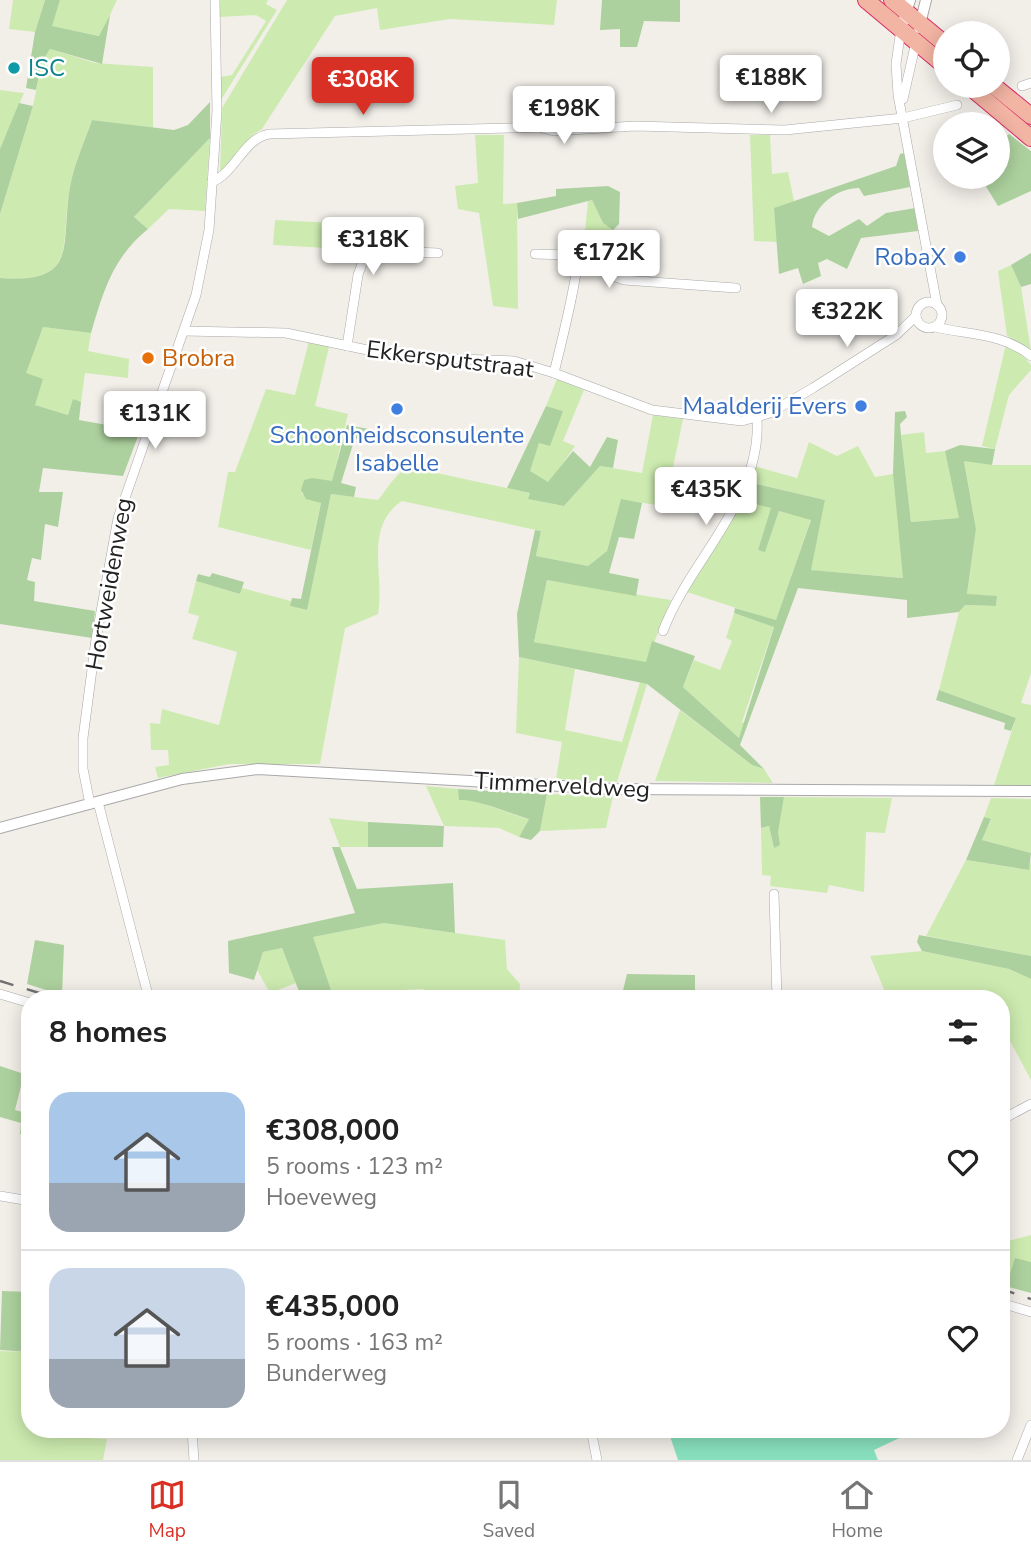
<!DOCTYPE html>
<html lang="en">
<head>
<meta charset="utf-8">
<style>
  body { margin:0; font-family:"Nunito Sans",sans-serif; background:#f6f6f6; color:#222; height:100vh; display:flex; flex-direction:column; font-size:26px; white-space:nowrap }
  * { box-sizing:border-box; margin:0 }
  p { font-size:23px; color:#767676 }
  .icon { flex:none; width:38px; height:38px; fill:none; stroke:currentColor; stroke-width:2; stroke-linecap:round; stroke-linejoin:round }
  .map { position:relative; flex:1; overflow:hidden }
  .sheet { position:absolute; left:21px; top:990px; width:989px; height:448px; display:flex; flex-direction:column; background:#fff; border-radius:28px; box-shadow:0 4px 18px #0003 }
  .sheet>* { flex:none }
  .fabs { position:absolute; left:933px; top:21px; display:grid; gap:14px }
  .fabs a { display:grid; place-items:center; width:77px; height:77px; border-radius:50%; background:#fff; box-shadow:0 4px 18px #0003; font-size:35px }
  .price { position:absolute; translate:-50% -60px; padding:0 16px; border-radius:7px; background:#fff; color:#222; font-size:23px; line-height:46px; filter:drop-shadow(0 2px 4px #0008) }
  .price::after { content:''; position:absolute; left:50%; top:42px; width:21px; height:16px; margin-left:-10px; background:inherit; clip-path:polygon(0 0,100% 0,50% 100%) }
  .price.active { background:#d93025; color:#fff }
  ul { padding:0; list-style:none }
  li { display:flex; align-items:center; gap:21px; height:175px; padding:0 28px }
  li+li { border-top:2px solid #e0e0e0 }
  li span { display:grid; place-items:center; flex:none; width:196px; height:140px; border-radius:21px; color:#555 }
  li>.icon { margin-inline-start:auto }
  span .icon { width:84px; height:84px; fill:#fffc; stroke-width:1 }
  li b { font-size:30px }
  h2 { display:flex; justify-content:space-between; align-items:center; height:84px; padding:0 28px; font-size:30px }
  .dock { display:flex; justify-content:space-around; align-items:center; height:98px; border-top:2px solid #e0e0e0; background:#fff; font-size:19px; color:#767676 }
  .dock a { display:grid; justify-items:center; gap:4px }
  .dock .active { color:#d93025 }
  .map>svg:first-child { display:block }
  .grass { fill:#cdebb0 }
  .forest { fill:#add19e }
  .pitch { fill:#88e0be }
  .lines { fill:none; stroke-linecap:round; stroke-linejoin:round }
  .minor-casing { stroke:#a9a9a9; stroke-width:10 }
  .tertiary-casing { stroke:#a9a9a9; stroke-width:12 }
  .trunk-casing { stroke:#dc2a67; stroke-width:18 }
  .minor { stroke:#fff; stroke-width:9 }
  .tertiary { stroke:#fff; stroke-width:10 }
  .trunk { stroke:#f2b4a3; stroke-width:16 }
  .rail { stroke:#707070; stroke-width:2.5; stroke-dasharray:14 14; stroke-linecap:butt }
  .culture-dot { fill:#0f9aa8; stroke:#fff; stroke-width:2.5 }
  .shop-dot { fill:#3f7fe0; stroke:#fff; stroke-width:2.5 }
  .food-dot { fill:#e8710a; stroke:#fff; stroke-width:2.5 }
  .labels { text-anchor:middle; stroke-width:5; stroke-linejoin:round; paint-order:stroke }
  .culture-label { font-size:24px; fill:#0d838f; stroke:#fff; text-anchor:start }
  .shop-label { font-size:24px; fill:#366cbe; stroke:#fff; text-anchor:end }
  .food-label { font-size:24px; fill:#c56008; stroke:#fff; text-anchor:start }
  .street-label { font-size:24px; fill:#222; stroke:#fff }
</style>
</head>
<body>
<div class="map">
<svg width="1031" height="1460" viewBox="0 0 1031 1460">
  <rect width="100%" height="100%" fill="#f2efe9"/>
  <!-- grass -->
  <g class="grass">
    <polygon points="13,0 45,0 35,32 9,29"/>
    <polygon points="60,0 117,0 100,36 51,26"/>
    <polygon points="218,0 268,0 266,4 277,10 221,100 220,77 232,75 266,21 256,15 219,17"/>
    <polygon points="287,0 557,0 554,25 450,19 380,30 377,8 335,16 262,129 254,134 220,173 222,108"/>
    <path d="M 50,49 L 95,63 L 153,67 L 153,128 L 92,120 C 85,141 74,164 70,187 C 59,244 81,284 0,278 L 0,214 L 33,106 L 42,62 Z"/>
    <polygon points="0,90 24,93 0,149"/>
    <polygon points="475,135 504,135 503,204 517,203 518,309 493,306 479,213 458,209 455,186 478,183"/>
    <polygon points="750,135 770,135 772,174 788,172 794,201 774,209 777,242 754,241"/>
    <polygon points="210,138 205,211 169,209 148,229 134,217"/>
    <polygon points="592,200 603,223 613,230 608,261 586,258 583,252 588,201"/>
    <polygon points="275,220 334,223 327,248 273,245"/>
    <polygon points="1011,265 1021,287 1031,351 1007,336 998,271"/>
    <polygon points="43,327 91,333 88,351 129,359 128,378 85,373 81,402 73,400 68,415 35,405 25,373"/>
    <polygon points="309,341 329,347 315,406 348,414 332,482 304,481 302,494 321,502 311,550 218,527 228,472 235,472 266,389 295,395"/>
    <polygon points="1006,344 1021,353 1031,365 1031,370 1009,395 995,449 982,446"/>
    <polygon points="557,379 584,390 563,441 575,446 549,483 529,471 539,443 563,411 546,406"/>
    <path d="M 653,415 L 683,419 L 665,506 L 621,500 L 607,551 L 588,566 L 536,556 L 541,531 L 402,501 C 363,527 385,575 378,614 L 345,628 L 320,764 L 229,764 L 158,778 L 155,767 L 169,765 L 168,750 L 151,750 L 150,723 L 160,724 L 162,709 L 219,725 L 237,652 L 192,639 L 199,616 L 188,613 L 196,581 L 240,594 L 242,588 L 291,601 L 291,606 L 306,610 L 331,494 L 378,500 C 388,489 397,468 413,468 L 530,493 L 529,499 L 564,506 L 600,466 L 642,473 Z"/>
    <polygon points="924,432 926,453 945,451 960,518 911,522 901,435"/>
    <polygon points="809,442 837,456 858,446 875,477 893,474 904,578 810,570 825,500 748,482 754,466 797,478"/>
    <polygon points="964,460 992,465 1031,465 1031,673 1021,703 1031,705 1031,785 994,785 1016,718 939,690 959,612 965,605 996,606 997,597 967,595 976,529"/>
    <polygon points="740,500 772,507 758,550 765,551 779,511 811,519 776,621 687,592"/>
    <polygon points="547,580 671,600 646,663 534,642"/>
    <polygon points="734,613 774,626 742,722 745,723 739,738 683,687 694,660 720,670 732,641 726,638"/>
    <polygon points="519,657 575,669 565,730 622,742 640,682 647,684 617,782 556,779 562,742 516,733"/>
    <polygon points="680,710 752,765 764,769 773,783 655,781"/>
    <path d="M 426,786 L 458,789 L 460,799 C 478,799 508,814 529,819 L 519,837 L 499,828 L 444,826 Z"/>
    <polygon points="547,794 613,796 606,828 540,831"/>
    <polygon points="784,797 892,798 885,833 866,832 864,892 829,885 827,893 770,886 771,876 762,875 761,828 769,826 774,848"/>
    <polygon points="991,798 1031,799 1031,853 982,840 991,820 984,817"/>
    <polygon points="329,818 368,822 368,847 340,847"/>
    <polygon points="966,860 1028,870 1031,861 1031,956 926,936"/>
    <polygon points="384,923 505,940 507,969 520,984 519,999 426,999 424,989 332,993 312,937"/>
    <polygon points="282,948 296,983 270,993 257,970 263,952"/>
    <polygon points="922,951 1009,969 1031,979 1031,1080 1009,1039 1001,1042 1001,999 888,999 870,956"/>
    <polygon points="1031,1235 1031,1262 1015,1259 1009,1277 1001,1275 1001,1243"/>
    <polygon points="0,1351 30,1352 30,1430 88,1430 88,1438 107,1439 103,1460 0,1460"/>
  </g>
  <!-- forest -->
  <g class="forest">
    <polygon points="45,0 60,0 52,26 99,36 110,15 102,64 50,49 42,62 36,90 26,88 35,32"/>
    <polygon points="602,0 680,0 680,22 644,21 637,47 620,47 620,29 600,30"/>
    <path d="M 210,102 L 210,138 L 134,217 L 148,229 C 113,257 103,292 91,333 L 43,327 L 26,373 L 43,379 L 35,405 L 68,415 L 73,399 L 81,402 L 79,420 L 140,431 L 123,476 L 43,468 L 39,492 L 63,492 L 58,527 L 45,524 L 41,560 L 32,558 L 27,580 L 35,582 L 34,601 L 95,611 L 92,638 L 0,624 L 0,278 C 81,284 60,244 70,187 C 74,164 85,141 92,120 L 174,130 L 188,125 Z"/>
    <polygon points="19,103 33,106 0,214 0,149"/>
    <polygon points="1009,134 1031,151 1031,191 998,206 982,180 998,177 998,143"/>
    <path d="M 904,153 L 910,187 L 864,196 L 859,188 C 838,188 814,205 812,227 L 829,236 L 859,219 L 867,226 L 886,213 L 915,208 L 918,231 L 861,238 L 847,269 L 827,259 L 818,263 L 821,276 L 803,284 L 798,268 L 779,274 L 774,208 L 896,166 L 900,154 Z"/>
    <polygon points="608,186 620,192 619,224 613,230 603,223 592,200 518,219 517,203 556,196 556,189"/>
    <polygon points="1031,253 1031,284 1021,287 1011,265"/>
    <polygon points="546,406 563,411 550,446 539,443 530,471 548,482 573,451 590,467 607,437 618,440 613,468 600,466 564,506 528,499 530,493 507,488"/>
    <polygon points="905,411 907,417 900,424 901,435 911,522 959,518 945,451 960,445 995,449 992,465 964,461 976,529 967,594 997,596 996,606 965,605 959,612 907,618 907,600 798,588 740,745 764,769 752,765 647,684 519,657 517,614 535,530 541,531 536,556 588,566 607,551 621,499 642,503 634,539 619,537 609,573 639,579 636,596 547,580 534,642 646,662 652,641 695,656 683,687 739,738 774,627 734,613 735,608 776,620 811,520 779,511 765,552 758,550 771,508 740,500 748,482 825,500 811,570 903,578 893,474 895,412"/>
    <polygon points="347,425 374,430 372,438 359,437 354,441 341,483 356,487 354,497 331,494 307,610 290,606 292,598 301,599 321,503 306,499 301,490 304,480 312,478 332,481"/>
    <polygon points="212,573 244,582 240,594 196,581 198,574 210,577"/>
    <polygon points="939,690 1016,718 1011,731 1004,729 1005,723 936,700"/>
    <path d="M 458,789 L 547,794 L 540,831 L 531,840 L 519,837 L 529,819 C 508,813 478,799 459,800 Z"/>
    <polygon points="760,797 784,797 778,832 780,845 774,848 769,826 761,828"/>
    <polygon points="984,817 991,819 982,840 1031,853 1029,870 966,860"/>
    <polygon points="368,822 444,826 443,847 368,847"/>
    <polygon points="332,847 340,847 357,889 453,883 455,933 384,923 313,937 332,993 305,999 302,999 282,948 263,952 254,980 229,973 228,941 355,913"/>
    <polygon points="919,935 1031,956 1031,979 1009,969 922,951 917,942"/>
    <polygon points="35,940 64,945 62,995 27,984"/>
    <polygon points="627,974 695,975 695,999 621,999"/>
    <polygon points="0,1066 24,1074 15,1110 30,1114 30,1134 20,1134 21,1123 0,1117"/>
    <polygon points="1015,1258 1031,1262 1031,1293 1001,1285 1001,1275 1009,1277"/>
    <polygon points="2,1291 30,1292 30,1352 0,1350"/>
  </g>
  <!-- pitch -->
  <polygon class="pitch" points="668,1430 916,1430 874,1450 878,1460 678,1460"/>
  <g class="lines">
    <!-- minor casing -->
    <g class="minor-casing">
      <g id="minor">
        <polyline points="901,29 896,64 898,95 937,305"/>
        <polyline points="1022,86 1031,83"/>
        <polyline points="903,99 916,42"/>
        <polyline points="542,128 554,131 635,126 785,130 903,118 957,105"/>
        <path d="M 212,182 C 236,172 243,139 269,134 L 547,127"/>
        <polyline points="535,254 569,255 578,260"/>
        <circle cx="929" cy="315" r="13"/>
        <path d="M 935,327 C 969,335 1003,333 1031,356"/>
        <polyline points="184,331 286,333 401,357 514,361 554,373 652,410 742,421 770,413 813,388 896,335 916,316"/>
        <polyline points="347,346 358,275 367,250 438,253"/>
        <path d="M 554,373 C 563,335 573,299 578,260 L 607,263 L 616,277 L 624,280 L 736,288"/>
        <path d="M 663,631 C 689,561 762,500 757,419"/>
        <polyline points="98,802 149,999"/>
        <polyline points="90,804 83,769 83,738 96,639 118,518 196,295 209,230 217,111 215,0"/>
        <polyline points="774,894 777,999"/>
        <polyline points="0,994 30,1003"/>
        <polyline points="1001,1120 1031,1104"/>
        <polyline points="0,1196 30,1201"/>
        <polyline points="1001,1303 1031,1312"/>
        <polyline points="192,1430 194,1460"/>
        <polyline points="591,1430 597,1460"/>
        <polyline points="1017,1460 1031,1425"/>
      </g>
    </g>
    <!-- tertiary casing -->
    <g class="tertiary-casing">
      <g id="tertiary">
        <polyline points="919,28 926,0"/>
        <polyline points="901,29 910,0"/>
        <polyline points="0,828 182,779 258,769 614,789 1031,791"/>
      </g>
    </g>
    <!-- trunk casing -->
    <g class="trunk-casing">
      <g id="trunk">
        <polyline points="866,0 945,66"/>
        <polyline points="892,0 945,44"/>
        <polyline points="969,86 1031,138"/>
        <polyline points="994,86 1031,116"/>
      </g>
    </g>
    <!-- minor -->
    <use href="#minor" class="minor"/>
    <!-- tertiary -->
    <use href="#tertiary" class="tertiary"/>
    <!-- trunk -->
    <use href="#trunk" class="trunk"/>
    <!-- rail -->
    <g class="rail">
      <polyline points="0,981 59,999"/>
      <polyline points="1001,1289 1031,1299"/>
    </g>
  </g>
  <!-- markers -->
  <circle class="culture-dot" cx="14" cy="68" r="7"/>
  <g class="shop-dot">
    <circle cx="960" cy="257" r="7"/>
    <circle cx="861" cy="406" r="7"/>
    <circle cx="397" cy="409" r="7"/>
  </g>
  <circle class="food-dot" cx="148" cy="358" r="7"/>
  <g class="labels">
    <!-- culture labels -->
    <g class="culture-label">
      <text x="28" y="76">ISC</text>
    </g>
    <!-- shop labels -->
    <g class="shop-label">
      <text x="946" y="265">RobaX</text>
      <text x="847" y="414">Maalderij Evers</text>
      <text x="397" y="443" text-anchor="middle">Schoonheidsconsulente<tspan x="397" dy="28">Isabelle</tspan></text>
    </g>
    <!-- food labels -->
    <g class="food-label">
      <text x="162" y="366">Brobra</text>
    </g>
    <!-- street labels -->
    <g class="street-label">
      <text transform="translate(450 359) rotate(7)" y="8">Ekkersputstraat</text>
      <text transform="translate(109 584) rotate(-80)" y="8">Hortweidenweg</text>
      <text transform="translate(562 785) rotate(3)" y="8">Timmerveldweg</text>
    </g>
  </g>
</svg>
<div class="fabs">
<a><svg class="icon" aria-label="locate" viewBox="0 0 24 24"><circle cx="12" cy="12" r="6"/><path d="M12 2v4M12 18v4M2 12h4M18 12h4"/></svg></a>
<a><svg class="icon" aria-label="layers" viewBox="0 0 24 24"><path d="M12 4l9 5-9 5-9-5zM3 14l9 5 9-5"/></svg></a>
</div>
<b class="price" style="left:771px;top:115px">€188K</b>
<b class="price active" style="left:363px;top:117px">€308K</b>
<b class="price" style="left:564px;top:146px">€198K</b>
<b class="price" style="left:373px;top:277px">€318K</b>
<b class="price" style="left:609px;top:290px">€172K</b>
<b class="price" style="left:847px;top:349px">€322K</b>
<b class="price" style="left:155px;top:451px">€131K</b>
<b class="price" style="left:706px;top:527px">€435K</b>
<section class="sheet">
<h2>8 homes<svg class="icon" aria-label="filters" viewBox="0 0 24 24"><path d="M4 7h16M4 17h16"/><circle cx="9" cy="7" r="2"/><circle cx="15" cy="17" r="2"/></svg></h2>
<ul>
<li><span style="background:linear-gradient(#a9c7e8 65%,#9aa5b1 0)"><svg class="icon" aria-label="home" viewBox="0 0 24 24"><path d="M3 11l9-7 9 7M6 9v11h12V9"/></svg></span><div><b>€308,000</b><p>5 rooms · 123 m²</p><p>Hoeveweg</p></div><svg class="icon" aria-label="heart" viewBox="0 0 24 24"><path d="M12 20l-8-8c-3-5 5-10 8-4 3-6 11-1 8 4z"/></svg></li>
<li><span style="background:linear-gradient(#c9d6e8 65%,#9aa5b1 0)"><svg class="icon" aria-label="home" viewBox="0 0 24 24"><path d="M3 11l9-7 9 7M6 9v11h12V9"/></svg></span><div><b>€435,000</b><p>5 rooms · 163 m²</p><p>Bunderweg</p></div><svg class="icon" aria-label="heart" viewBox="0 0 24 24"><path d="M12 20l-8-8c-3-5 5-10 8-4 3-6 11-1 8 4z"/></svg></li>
</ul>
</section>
</div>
<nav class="dock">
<a class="active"><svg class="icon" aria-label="map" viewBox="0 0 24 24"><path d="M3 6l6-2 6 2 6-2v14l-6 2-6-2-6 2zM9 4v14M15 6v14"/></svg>Map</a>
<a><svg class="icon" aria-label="saved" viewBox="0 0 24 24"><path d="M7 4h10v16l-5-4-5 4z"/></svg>Saved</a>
<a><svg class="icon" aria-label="home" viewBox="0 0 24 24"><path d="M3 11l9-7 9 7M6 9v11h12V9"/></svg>Home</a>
</nav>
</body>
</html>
